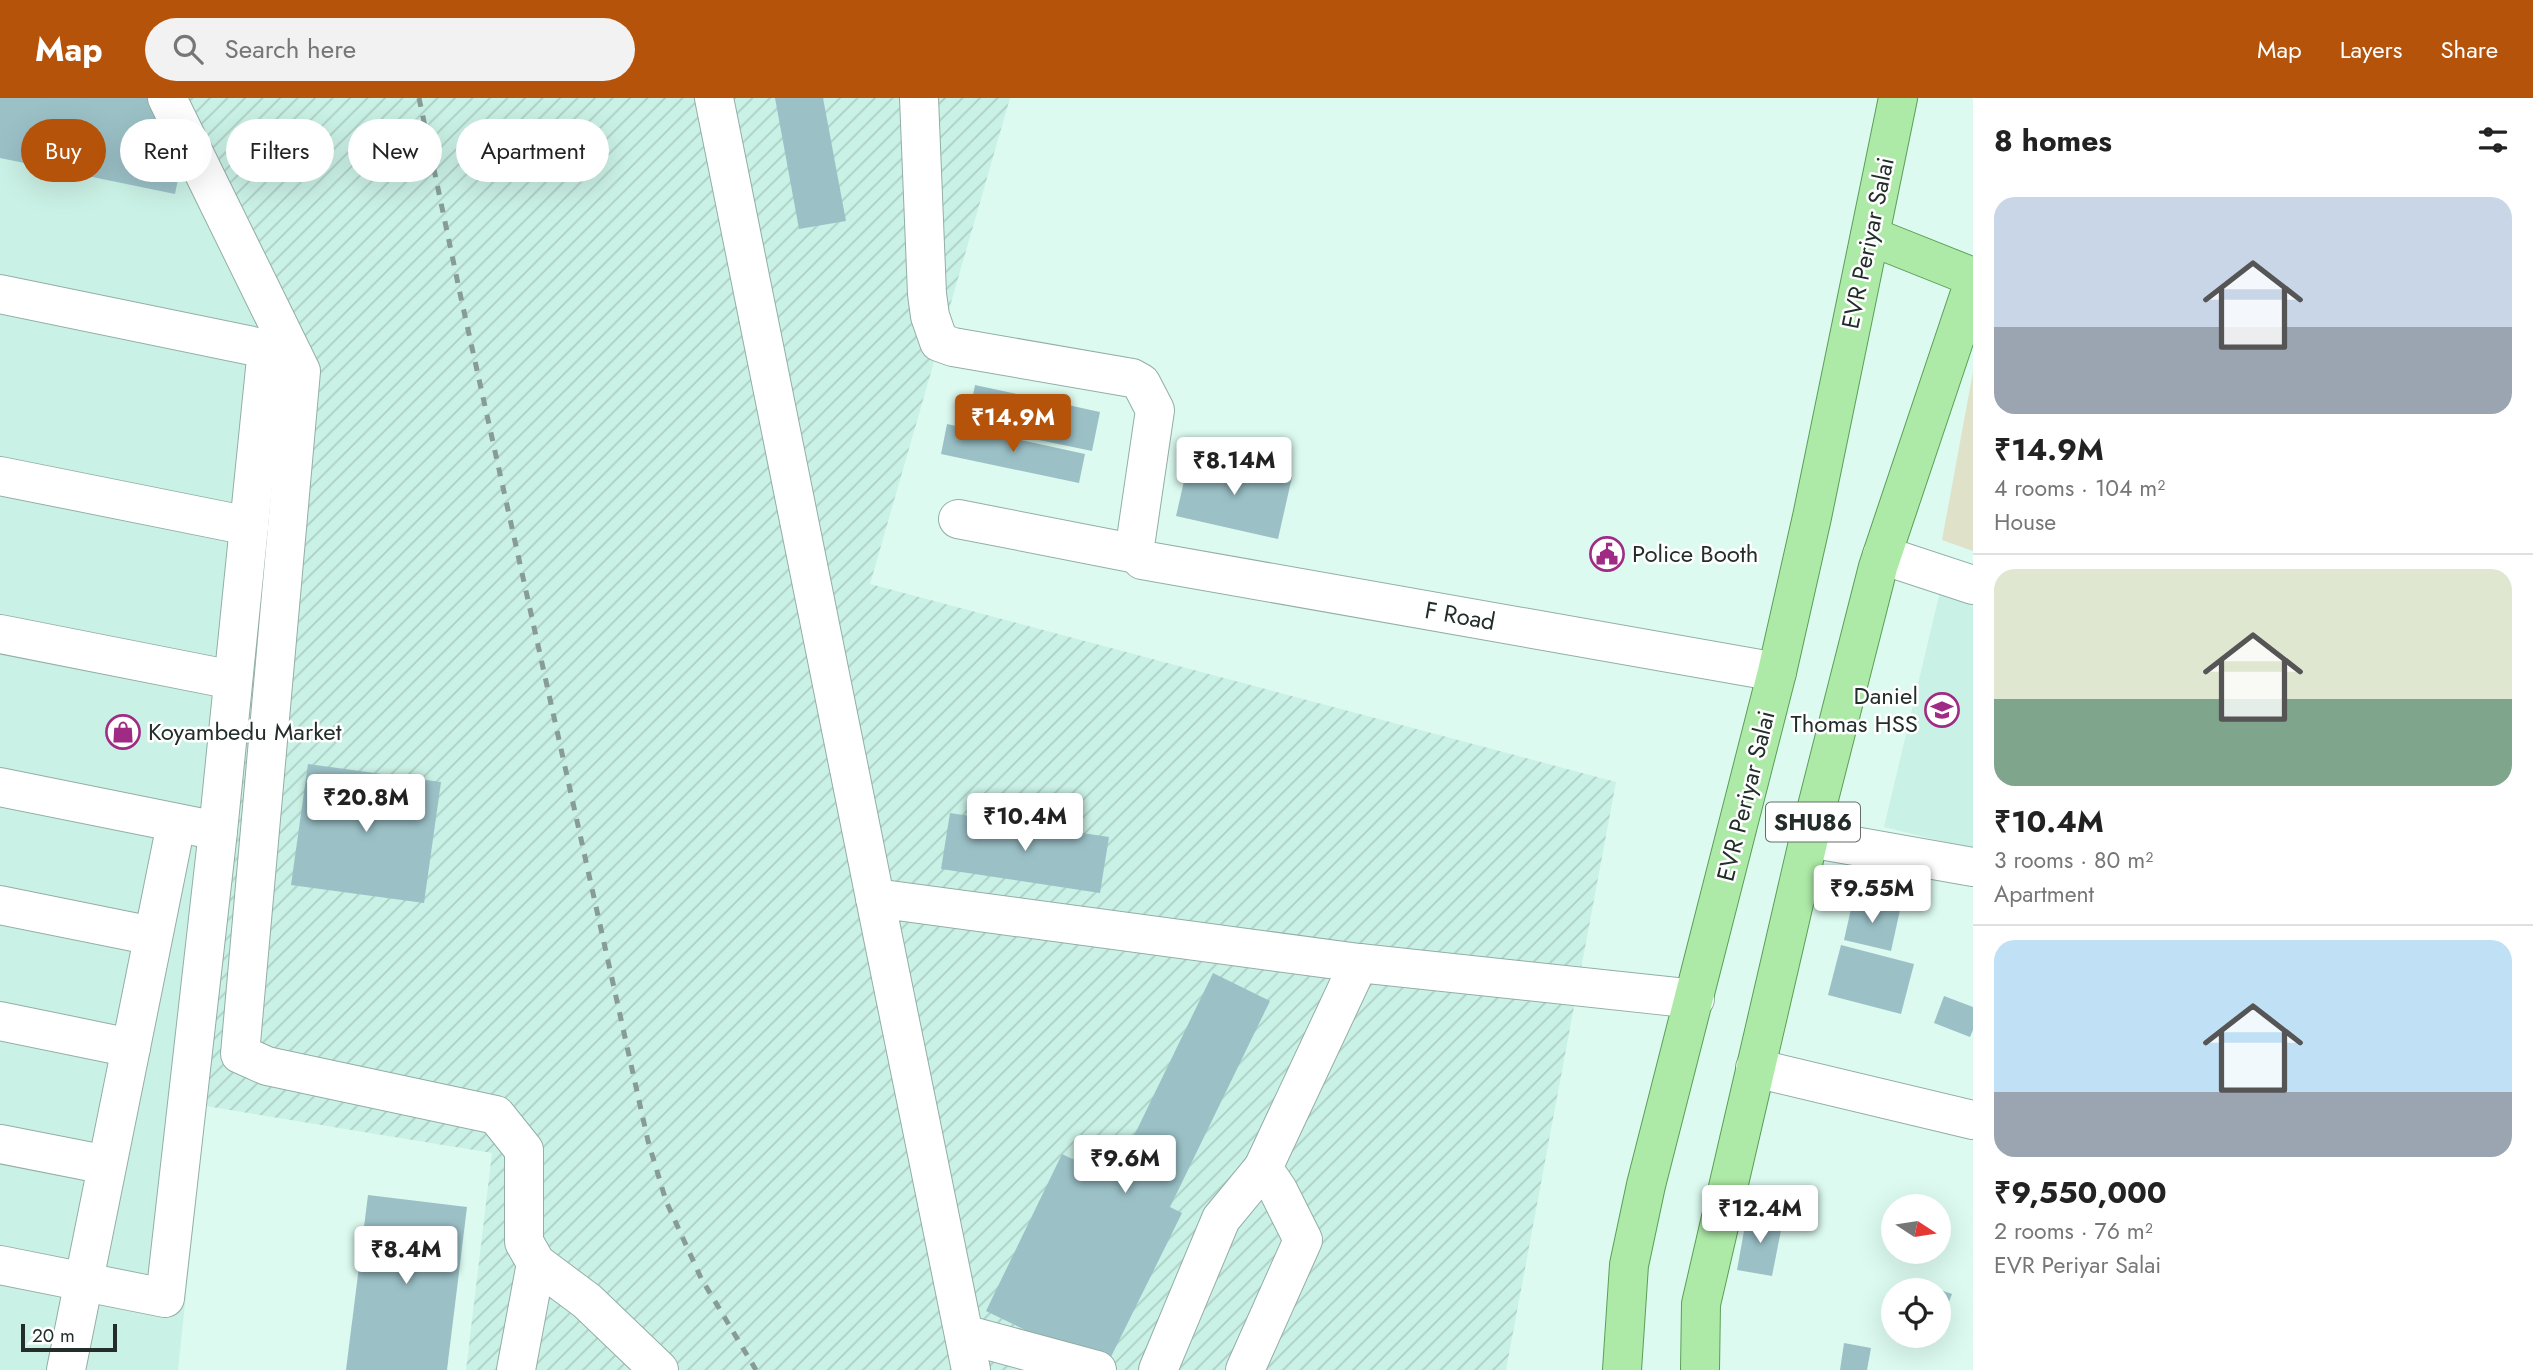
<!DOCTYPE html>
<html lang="en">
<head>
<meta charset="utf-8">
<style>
  body { margin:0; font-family:Jost,sans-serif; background:#f2f2f2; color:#222; height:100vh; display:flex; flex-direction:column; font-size:26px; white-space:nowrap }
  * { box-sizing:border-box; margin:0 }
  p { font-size:23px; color:#767676 }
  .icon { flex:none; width:38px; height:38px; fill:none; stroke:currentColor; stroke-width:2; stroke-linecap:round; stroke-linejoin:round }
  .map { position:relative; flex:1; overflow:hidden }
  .drawer { display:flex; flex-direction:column; background:#fff; width:560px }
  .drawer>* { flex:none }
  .banner { position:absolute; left:21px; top:21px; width:665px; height:63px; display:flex; gap:14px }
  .needle { width:46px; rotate:102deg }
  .buttons { position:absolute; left:1881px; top:1096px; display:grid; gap:14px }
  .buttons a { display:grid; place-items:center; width:70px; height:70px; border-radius:50%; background:#fff; box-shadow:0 7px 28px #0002; font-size:35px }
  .scale { position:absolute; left:21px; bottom:18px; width:96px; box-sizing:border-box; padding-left:7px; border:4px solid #232e2b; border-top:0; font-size:19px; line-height:24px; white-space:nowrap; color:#232e2b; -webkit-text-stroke:5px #fff; paint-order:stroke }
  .price { position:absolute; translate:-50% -60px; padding:0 16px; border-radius:7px; background:#fff; color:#222; font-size:23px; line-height:46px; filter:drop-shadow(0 2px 4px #0008) }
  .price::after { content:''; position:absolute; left:50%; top:42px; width:21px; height:16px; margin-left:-10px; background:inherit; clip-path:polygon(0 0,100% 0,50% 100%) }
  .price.current { background:#b45309; color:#fff }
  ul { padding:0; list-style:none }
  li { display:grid; align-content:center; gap:14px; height:371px; padding:0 21px }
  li+li { border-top:2px solid #e0e0e0 }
  li span { display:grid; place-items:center; height:217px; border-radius:21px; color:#555 }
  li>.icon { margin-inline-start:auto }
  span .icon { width:126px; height:126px; fill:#fffc; stroke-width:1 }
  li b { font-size:30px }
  h2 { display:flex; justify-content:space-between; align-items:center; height:84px; padding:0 21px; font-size:30px }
  .chip { padding:0 24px; border-radius:32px; background:#fff; box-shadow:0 7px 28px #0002; font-size:24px; line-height:63px }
  .chip.current { background:#b45309; color:#fff }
  header { display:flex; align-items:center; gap:42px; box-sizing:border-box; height:98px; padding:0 35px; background:#b45309; color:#fff }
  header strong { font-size:33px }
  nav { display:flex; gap:38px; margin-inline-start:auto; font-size:24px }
  .search { width:490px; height:63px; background:#f2f2f2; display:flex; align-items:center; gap:18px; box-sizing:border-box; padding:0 24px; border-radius:38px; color:#767676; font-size:26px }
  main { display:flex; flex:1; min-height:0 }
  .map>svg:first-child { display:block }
  .built { fill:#caf1e5 }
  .industrial { fill:url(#industrial-furrows) }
  .grass { fill:#e0e1c9 }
  .building { fill:#9bc1c7 }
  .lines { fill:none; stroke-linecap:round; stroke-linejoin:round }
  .minor-casing { stroke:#93aea6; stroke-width:40 }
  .major-casing { stroke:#5a9f56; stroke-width:40 }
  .minor { stroke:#fff; stroke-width:38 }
  .major { stroke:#adeaa7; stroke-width:38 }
  .rail { stroke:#879c95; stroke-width:5; stroke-dasharray:9 9; stroke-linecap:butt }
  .labels { text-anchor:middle; stroke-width:5; stroke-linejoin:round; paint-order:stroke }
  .shield { fill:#fff; stroke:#656d6b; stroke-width:2 }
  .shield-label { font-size:23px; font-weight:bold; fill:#232e2b }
  .street-label { font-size:24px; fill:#232e2b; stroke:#fff }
  .poi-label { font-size:24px; fill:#232e2b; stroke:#fff; text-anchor:start }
</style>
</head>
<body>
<header>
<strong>Map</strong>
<div class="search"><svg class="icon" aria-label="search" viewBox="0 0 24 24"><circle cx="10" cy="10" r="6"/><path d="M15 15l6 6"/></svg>Search here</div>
<nav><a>Map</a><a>Layers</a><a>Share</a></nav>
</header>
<main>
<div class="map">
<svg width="1973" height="1272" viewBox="0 0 1973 1272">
  <defs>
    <pattern id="industrial-furrows" width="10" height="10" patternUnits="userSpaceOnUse" patternTransform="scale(1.75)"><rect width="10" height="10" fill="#caf1e5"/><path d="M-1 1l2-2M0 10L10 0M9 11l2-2" fill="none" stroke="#adcfc5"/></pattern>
  </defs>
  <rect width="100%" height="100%" fill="#dcfaf0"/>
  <!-- built -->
  <g class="built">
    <polygon points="0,0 152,0 285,260 178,1272 0,1272"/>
    <polygon points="1942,485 1973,495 1973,751 1884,729"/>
  </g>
  <!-- industrial -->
  <polygon class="industrial" points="152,0 1010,0 870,486 1616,684 1506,1272 466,1272 492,1055 206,1008 285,260"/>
  <!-- grass -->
  <polygon class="grass" points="1973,274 1973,453 1942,442"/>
  <!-- building -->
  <g class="building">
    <polygon points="0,0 152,0 183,57 175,96 0,60"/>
    <polygon points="775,0 823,0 846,123 799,131"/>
    <polygon points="975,287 1100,314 1092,353 967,327"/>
    <polygon points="947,326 1085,356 1079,385 941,356"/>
    <polygon points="1190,357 1292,379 1278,441 1176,418"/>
    <polygon points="308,666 441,684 424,805 291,787"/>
    <polygon points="950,715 1109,739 1100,795 941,771"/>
    <polygon points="1853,802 1900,812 1891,853 1844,842"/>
    <polygon points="1841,847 1914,866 1901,916 1828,897"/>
    <polygon points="1213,875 1270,903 1170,1109 1182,1115 1105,1271 986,1213 1062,1056 1113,1081"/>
    <polygon points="1944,898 1973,909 1973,932 1970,939 1934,925"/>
    <polygon points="368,1097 467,1109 447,1272 346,1272"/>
    <polygon points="1747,1116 1783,1122 1772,1178 1737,1172"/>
    <polygon points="1915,1183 1952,1196 1939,1230 1939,1192 1912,1192"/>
    <polygon points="1844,1245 1871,1250 1867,1272 1840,1272"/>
  </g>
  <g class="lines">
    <!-- minor casing -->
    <g class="minor-casing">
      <g id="minor">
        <polyline points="167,0 301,273 240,956 267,968 496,1017 524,1052 524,1144 536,1165 587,1203 659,1272"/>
        <polyline points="714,0 875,800"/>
        <polyline points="919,0 927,196 930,218 939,244 953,249 1132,280 1141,285 1155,312 1135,448 1137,456 1142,462 1777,574"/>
        <polyline points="0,196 267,251 218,733 0,689"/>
        <polyline points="0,378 249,428"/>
        <polyline points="958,421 1137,456"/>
        <polyline points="1882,457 1973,487"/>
        <polyline points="0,536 233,582"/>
        <polyline points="1809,740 1973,769"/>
        <polyline points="0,807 153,838"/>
        <polyline points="0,923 131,950"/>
        <polyline points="1755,970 1973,1022"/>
        <polyline points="0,1046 107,1067"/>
        <polyline points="0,1167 165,1200 218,733"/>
        <polyline points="964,1236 1097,1272"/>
        <polyline points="66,1272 176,726"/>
        <polyline points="516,1272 536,1165"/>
        <polyline points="971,1272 875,800 1359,865 1695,901"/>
        <polyline points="1158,1272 1221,1121 1263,1070"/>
        <polyline points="1245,1272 1303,1142 1278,1092 1263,1070 1359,865"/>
      </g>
    </g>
    <!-- major casing -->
    <g class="major-casing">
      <g id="major">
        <polyline points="1870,138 1973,179"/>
        <polyline points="1622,1272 1629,1167 1646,1087 1777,574 1812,419 1898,0"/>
        <polyline points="1700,1272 1701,1206 1809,740 1878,469 1973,186"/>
      </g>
    </g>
    <!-- minor -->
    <use href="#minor" class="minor"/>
    <!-- major -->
    <use href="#major" class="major"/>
    <!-- rail -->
    <polyline class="rail" points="419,0 461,200 648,1043 666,1103 701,1180 756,1272"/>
  </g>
  <!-- icons -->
  <defs>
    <g id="civic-ring" transform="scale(1.75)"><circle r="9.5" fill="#fff" stroke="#a02b85" stroke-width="1.5"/><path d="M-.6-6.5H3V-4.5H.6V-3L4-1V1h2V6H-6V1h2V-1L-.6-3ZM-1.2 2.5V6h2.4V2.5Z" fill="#a02b85"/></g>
    <g id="school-ring" transform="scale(1.75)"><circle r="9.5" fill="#fff" stroke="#a02b85" stroke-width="1.5"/><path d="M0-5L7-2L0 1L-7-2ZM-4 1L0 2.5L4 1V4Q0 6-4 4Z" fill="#a02b85"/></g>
    <g id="shop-ring" transform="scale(1.75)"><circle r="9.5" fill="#fff" stroke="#a02b85" stroke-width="1.5"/><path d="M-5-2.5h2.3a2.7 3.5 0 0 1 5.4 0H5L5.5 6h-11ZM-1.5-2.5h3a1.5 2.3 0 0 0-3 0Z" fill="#a02b85"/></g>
  </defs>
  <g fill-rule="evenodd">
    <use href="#civic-ring" x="1607" y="456"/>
    <use href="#school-ring" x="1942" y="612"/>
    <use href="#shop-ring" x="123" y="634"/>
  </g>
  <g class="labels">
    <!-- shield labels -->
    <rect class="shield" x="1766" y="704.5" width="94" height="39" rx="5"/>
    <g class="shield-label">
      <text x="1813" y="732">SHU86</text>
    </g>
    <!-- street labels -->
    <g class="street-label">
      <text transform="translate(1868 145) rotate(-78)" y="8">EVR Periyar Salai</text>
      <text transform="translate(1460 518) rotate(10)" y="8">F Road</text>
      <text transform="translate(1746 698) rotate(-76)" y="8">EVR Periyar Salai</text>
    </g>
    <!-- poi labels -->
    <g class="poi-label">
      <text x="1632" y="464">Police Booth</text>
      <text x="1918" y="606" text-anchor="end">Daniel<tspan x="1918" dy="28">Thomas HSS</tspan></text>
      <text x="148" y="642">Koyambedu Market</text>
    </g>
  </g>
</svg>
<div class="buttons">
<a><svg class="needle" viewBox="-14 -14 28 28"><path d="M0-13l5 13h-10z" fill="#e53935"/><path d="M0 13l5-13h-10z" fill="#767676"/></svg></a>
<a><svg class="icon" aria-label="locate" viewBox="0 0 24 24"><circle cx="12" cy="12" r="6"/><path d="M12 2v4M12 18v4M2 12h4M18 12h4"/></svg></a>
</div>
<div class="scale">20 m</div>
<b class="price current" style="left:1013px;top:356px">₹14.9M</b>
<b class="price" style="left:1234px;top:399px">₹8.14M</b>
<b class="price" style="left:366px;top:736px">₹20.8M</b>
<b class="price" style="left:1025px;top:755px">₹10.4M</b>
<b class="price" style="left:1872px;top:827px">₹9.55M</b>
<b class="price" style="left:1125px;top:1097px">₹9.6M</b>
<b class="price" style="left:1760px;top:1147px">₹12.4M</b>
<b class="price" style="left:406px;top:1188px">₹8.4M</b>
<div class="banner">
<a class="chip current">Buy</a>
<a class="chip">Rent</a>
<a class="chip">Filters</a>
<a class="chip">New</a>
<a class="chip">Apartment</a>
</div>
</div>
<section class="drawer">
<h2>8 homes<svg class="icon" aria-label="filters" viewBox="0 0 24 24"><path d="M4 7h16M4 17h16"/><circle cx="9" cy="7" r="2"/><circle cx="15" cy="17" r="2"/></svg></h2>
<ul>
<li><span style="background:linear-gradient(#c9d6e8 60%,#9aa5b1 0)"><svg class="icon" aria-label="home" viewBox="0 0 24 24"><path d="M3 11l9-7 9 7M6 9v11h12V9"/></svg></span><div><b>₹14.9M</b><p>4 rooms · 104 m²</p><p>House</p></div></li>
<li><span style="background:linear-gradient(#dfe7d0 60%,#7fa58c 0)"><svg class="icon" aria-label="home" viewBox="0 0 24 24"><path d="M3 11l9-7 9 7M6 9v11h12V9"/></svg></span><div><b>₹10.4M</b><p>3 rooms · 80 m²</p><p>Apartment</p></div></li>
<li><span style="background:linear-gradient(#bfe0f5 70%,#9aa5b1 0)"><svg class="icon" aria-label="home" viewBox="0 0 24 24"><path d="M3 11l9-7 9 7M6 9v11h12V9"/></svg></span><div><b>₹9,550,000</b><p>2 rooms · 76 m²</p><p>EVR Periyar Salai</p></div></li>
</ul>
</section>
</main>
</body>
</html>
